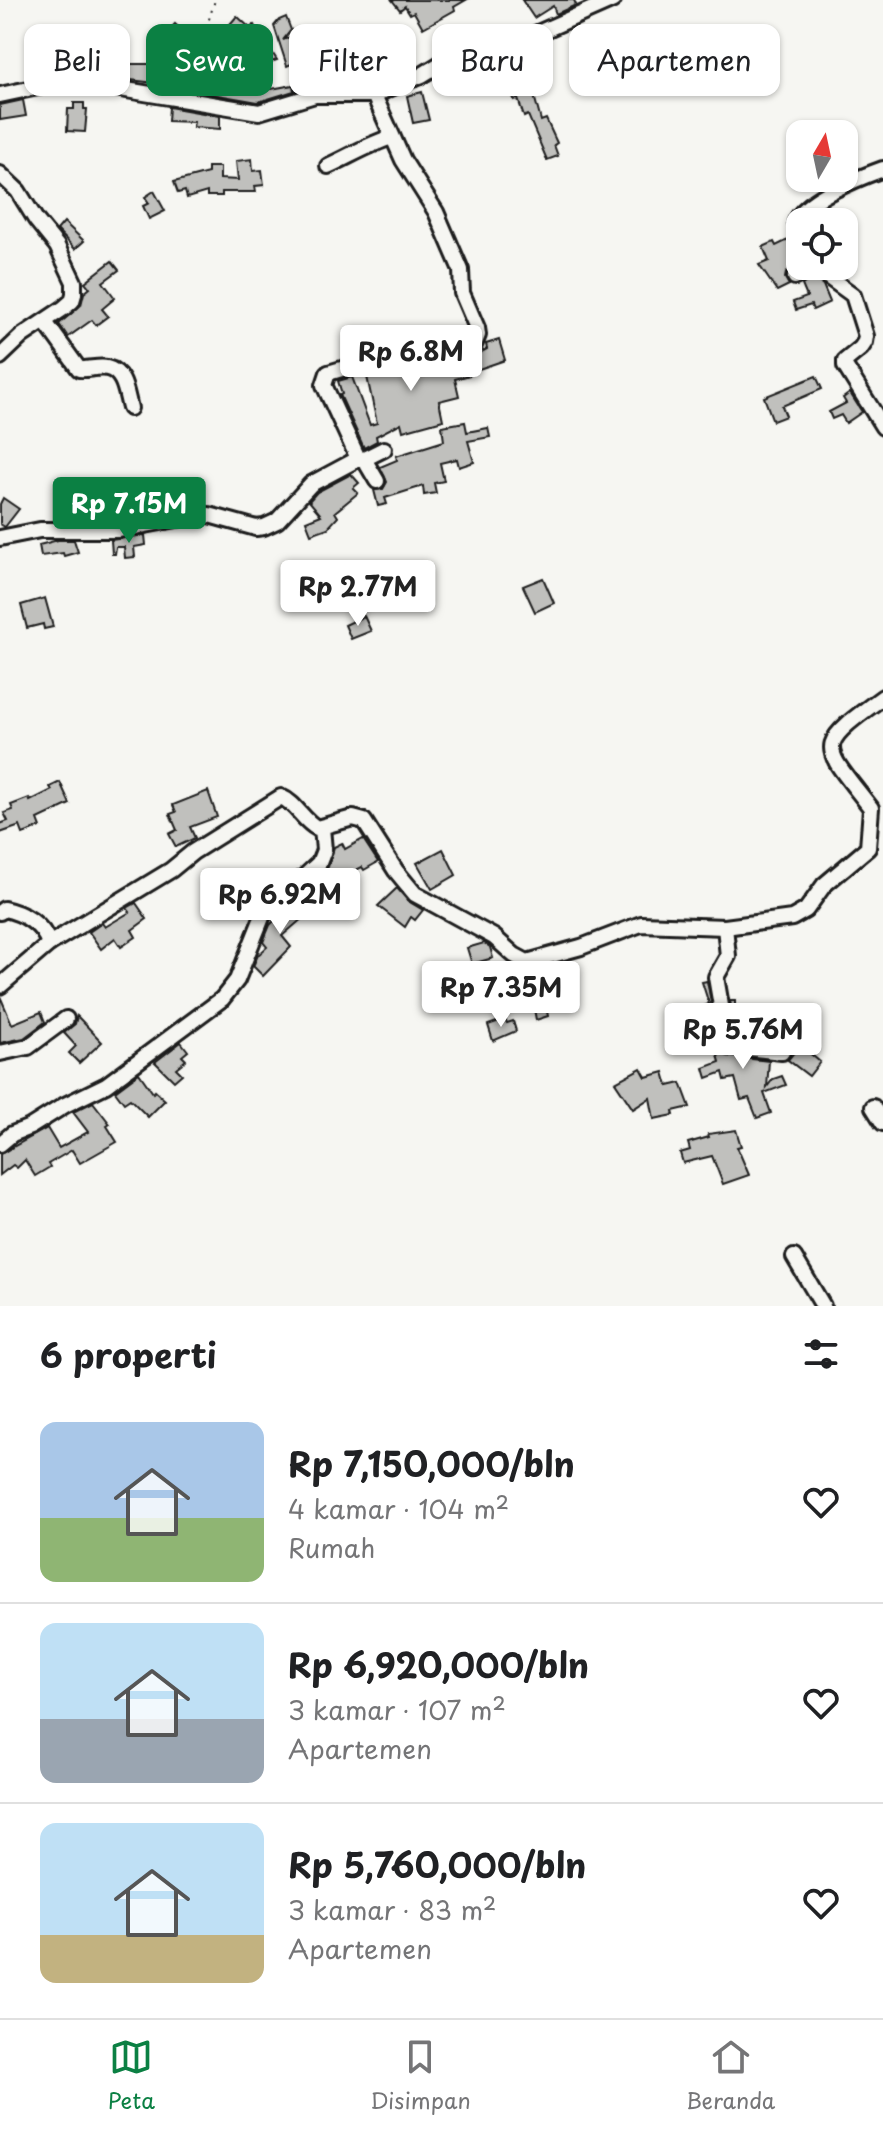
<!DOCTYPE html>
<html lang="id">
<head>
<meta charset="utf-8">
<style>
  body { margin:0; font-family:"Playpen Sans",sans-serif; background:#f2f2f2; color:#202124; height:100vh; display:flex; flex-direction:column; font-size:30px; white-space:nowrap }
  * { box-sizing:border-box; margin:0 }
  p { font-size:26px; color:#757577 }
  .icon { flex:none; width:44px; height:44px; fill:none; stroke:currentColor; stroke-width:2; stroke-linecap:round; stroke-linejoin:round }
  .map { position:relative; height:1306px; overflow:hidden }
  .details { display:flex; flex-direction:column; background:#fff; flex:1 }
  .details>* { flex:none }
  .guide { position:absolute; left:24px; top:24px; width:836px; height:72px; display:flex; gap:16px }
  .needle { width:52px; rotate:9deg }
  .fabs { position:absolute; left:786px; top:120px; display:grid; gap:16px }
  .fabs a { display:grid; place-items:center; width:72px; height:72px; border-radius:16px; background:#fff; box-shadow:0 2px 6px #0004; font-size:40px }
  .price { position:absolute; translate:-50% -68px; padding:0 18px; border-radius:8px; background:#fff; color:#222; font-size:26px; line-height:52px; filter:drop-shadow(0 2px 4px #0008) }
  .price::after { content:''; position:absolute; left:50%; top:48px; width:24px; height:18px; margin-left:-12px; background:inherit; clip-path:polygon(0 0,100% 0,50% 100%) }
  .price.selected { background:#0b8043; color:#fff }
  ul { padding:0; list-style:none }
  li { display:flex; align-items:center; gap:24px; height:200px; padding:0 40px }
  li+li { border-top:2px solid #e0e0e0 }
  li span { display:grid; place-items:center; flex:none; width:224px; height:160px; border-radius:16px; color:#555 }
  li>.icon { margin-inline-start:auto }
  span .icon { width:96px; height:96px; fill:#fffc; stroke-width:1 }
  li b { font-size:34px }
  h2 { display:flex; justify-content:space-between; align-items:center; height:96px; padding:0 40px; font-size:34px }
  .chip { padding:0 28px; border-radius:16px; background:#fff; box-shadow:0 2px 6px #0004; font-size:28px; line-height:72px }
  .chip.selected { background:#0b8043; color:#fff }
  .dock { display:flex; justify-content:space-around; align-items:center; height:112px; border-top:2px solid #e0e0e0; background:#fff; font-size:22px; color:#757577 }
  .dock a { display:grid; justify-items:center; gap:4px }
  .dock .selected { color:#0b8043 }
  .map>svg:first-child { display:block }
  .building { fill:#c0c0bd; stroke:#1c1c1c; stroke-width:2 }
  .lines { fill:none; stroke-linecap:round; stroke-linejoin:round }
  .minor-casing { stroke:#1c1c1c; stroke-width:20 }
  .path { stroke:#1c1c1c; stroke-width:2; stroke-dasharray:2 6; stroke-linecap:butt }
  .minor { stroke:#f6f6f2; stroke-width:14 }
</style>
</head>
<body>
<div class="map">
<svg width="883" height="1306" viewBox="0 0 883 1306">
  <rect width="100%" height="100%" fill="#f6f6f2"/>
  <filter id="ink" filterUnits="userSpaceOnUse"><feTurbulence type="fractalNoise" baseFrequency=".0125" numOctaves="2"/><feDisplacementMap in="SourceGraphic" scale="16" xChannelSelector="R" yChannelSelector="G"/><feConvolveMatrix kernelMatrix="1 2 1 2 8 2 1 2 1" color-interpolation-filters="sRGB"/></filter>
  <g filter="url(#ink)">
    <!-- building -->
    <g class="building">
      <polygon points="392,0 466,0 454,7 455,10 423,28 414,12 410,14 405,6 400,10"/>
      <polygon points="522,0 574,0 576,5 556,14 553,6 534,18"/>
      <polygon points="237,16 250,28 254,25 277,60 257,67 256,64 239,69 240,73 213,82 210,57 205,53"/>
      <polygon points="286,17 291,30 283,40 304,31 309,43 329,35 340,63 349,60 354,71 382,61 386,72 370,79 371,85 315,85 295,91 294,81 298,81 296,62 287,66 274,26 279,20"/>
      <polygon points="175,24 194,41 177,59 158,42"/>
      <polygon points="125,64 150,64 175,71 171,85 106,77 105,68 125,66"/>
      <polygon points="191,80 206,83 207,89 270,84 271,89 293,85 294,91 258,102 189,90"/>
      <polygon points="530,81 541,121 546,119 557,143 554,145 558,156 547,160 528,115 524,117 518,99 514,100 511,86"/>
      <polygon points="422,92 429,120 413,123 407,96"/>
      <polygon points="23,100 26,116 0,120 0,105"/>
      <polygon points="74,103 84,103 84,109 87,109 85,132 67,131 68,109 74,109"/>
      <polygon points="169,107 220,116 220,129 193,127 194,122 168,121"/>
      <polygon points="252,159 253,171 262,170 264,185 255,186 256,192 222,192 222,196 207,196 207,192 187,198 185,191 178,193 174,182 208,173 208,167 220,167 220,179 238,180 236,161"/>
      <polygon points="154,191 165,211 149,219 143,206 149,203 145,197"/>
      <polygon points="64,222 84,241 75,249 57,230"/>
      <polygon points="790,239 800,249 800,263 786,273 785,278 789,285 777,291 759,265 769,261 763,247 774,242 776,246"/>
      <polygon points="112,261 119,270 103,282 115,298 102,309 108,316 96,325 92,320 68,337 59,324 81,305 84,293 90,288 85,282"/>
      <polygon points="813,278 823,285 830,302 813,310 811,305 796,310 793,302 807,297 802,285"/>
      <polygon points="499,340 505,360 470,372 470,375 455,379 459,396 439,401 443,420 403,431 401,423 376,436 377,441 364,448 340,395 342,394 338,381 352,377 370,425 377,423 366,372 476,355 487,349 486,344"/>
      <polygon points="816,376 822,389 782,406 786,416 773,421 764,397"/>
      <polygon points="850,393 862,412 846,423 841,415 832,419 829,412 846,403 843,398"/>
      <polygon points="465,422 467,432 488,428 490,437 468,441 474,462 459,467 457,459 440,463 444,481 434,483 436,493 424,495 423,486 385,498 387,504 378,506 374,490 383,489 387,482 380,467 397,460 396,456 444,441 442,426"/>
      <polygon points="351,474 359,483 353,488 358,493 335,512 338,517 328,528 311,534 306,521 321,515 309,501 317,492"/>
      <polygon points="3,498 19,509 5,527 0,524 0,504"/>
      <polygon points="97,504 122,511 121,519 75,518 77,505 97,508"/>
      <polygon points="145,535 146,545 134,547 135,557 125,558 124,547 116,547 115,554 112,554 111,540"/>
      <polygon points="58,540 74,540 78,552 64,556 63,553 41,556 39,545"/>
      <polygon points="543,578 554,603 535,612 523,586"/>
      <polygon points="45,598 53,627 44,629 43,624 27,628 21,605"/>
      <polygon points="364,616 371,631 351,639 345,625"/>
      <polygon points="60,782 70,804 38,819 41,827 23,834 20,826 0,833 0,824 8,821 4,813 13,810 11,805 29,798 30,801 52,790 50,787"/>
      <polygon points="208,791 217,817 190,827 195,838 176,847 169,834 177,830 170,814 176,812 173,805"/>
      <polygon points="363,839 378,862 364,870 362,867 330,883 335,887 322,900 308,887 328,867 334,847 342,843 345,849"/>
      <polygon points="443,849 456,875 432,889 417,863"/>
      <polygon points="397,888 408,901 423,910 415,920 411,917 405,927 378,906"/>
      <polygon points="297,897 312,913 306,919 304,917 282,936 291,947 263,976 253,966 258,955 267,947 263,942 270,925"/>
      <polygon points="136,903 147,919 132,930 136,937 121,947 115,938 101,949 89,932 102,923 105,927 130,912 127,908"/>
      <polygon points="484,943 490,947 493,958 472,964 467,948"/>
      <polygon points="707,981 721,1053 727,1056 769,1061 767,1087 773,1079 782,1076 786,1085 764,1093 771,1113 757,1118 749,1098 741,1100 735,1078 725,1080 723,1072 707,1078 704,1068 720,1062 704,1006 709,1004 702,982"/>
      <polygon points="556,985 560,997 545,1002 548,1016 536,1020 531,992"/>
      <polygon points="0,996 12,1024 41,1012 45,1022 24,1038 0,1043"/>
      <polygon points="730,1001 735,1001 735,1006 776,1010 778,1041 737,1037"/>
      <polygon points="77,1016 102,1042 79,1063 69,1053 76,1046 64,1033 75,1024"/>
      <polygon points="505,1019 507,1023 513,1021 516,1031 493,1041 488,1025"/>
      <polygon points="806,1022 817,1044 806,1050 820,1062 809,1076 788,1060 803,1041 796,1027"/>
      <polygon points="181,1042 188,1051 182,1056 186,1060 176,1068 182,1074 174,1081 155,1062"/>
      <polygon points="641,1068 646,1077 664,1072 668,1086 681,1083 690,1107 673,1111 674,1115 654,1119 650,1098 633,1109 615,1082"/>
      <polygon points="139,1073 153,1093 155,1091 165,1100 148,1117 130,1099 124,1103 115,1091"/>
      <polygon points="93,1102 110,1124 107,1126 117,1142 80,1163 72,1150 48,1164 50,1167 35,1176 25,1160 17,1168 13,1165 0,1175 0,1154 47,1128 59,1148 88,1132 73,1112"/>
      <polygon points="736,1130 741,1146 737,1147 749,1175 723,1184 712,1156 683,1163 680,1153 690,1150 688,1143 709,1137 708,1134"/>
    </g>
    <g class="lines">
      <!-- minor casing -->
      <g class="minor-casing">
        <g id="minor">
          <polyline points="0,95 47,85 84,83 259,112 315,95 374,95 422,75 476,42 529,37 613,0"/>
          <path d="M 328,166 C 350,156 369,144 392,137"/>
          <polyline points="0,174 18,191 36,220 57,246 74,282 74,294 72,301 64,308 22,336 0,357"/>
          <path d="M 800,237 L 796,222 C 804,199 861,177 883,169"/>
          <polyline points="813,266 853,295 866,336 865,342 861,348 845,361 845,366 883,427"/>
          <polyline points="795,277 813,267"/>
          <path d="M 45,322 L 79,369 C 89,370 98,366 107,368 C 125,372 126,394 130,408"/>
          <polyline points="364,459 377,481"/>
          <polyline points="356,460 364,459 384,449"/>
          <polyline points="0,538 40,530 118,530 193,516 209,515 256,528 264,527 277,521 311,484 356,460 356,454 324,385 328,373 369,361 474,345 478,335 477,328 462,293 461,270 436,212 403,160 374,95"/>
          <path d="M 0,912 L 4,909 C 23,913 43,924 49,944"/>
          <polyline points="725,927 728,956 716,977 728,1046 782,1052"/>
          <path d="M 0,986 L 49,944 L 171,870 L 193,852 L 281,797 C 296,803 303,821 317,828 L 353,818 L 364,821 L 396,871 L 415,894 L 494,937 L 514,955 L 527,962 L 581,947 L 641,924 L 725,927 L 792,918 L 806,910 L 824,885 L 868,848 L 871,808 C 821,743 813,748 883,697"/>
          <polyline points="0,1053 28,1047 66,1019"/>
          <polyline points="873,1107 883,1123"/>
          <polyline points="0,1144 12,1134 30,1127 65,1105 106,1085 222,999 237,980 263,915 319,863 324,850 322,828"/>
          <polyline points="794,1257 823,1306"/>
        </g>
      </g>
      <!-- path -->
      <polyline class="path" points="180,85 201,45 215,0"/>
      <!-- minor -->
      <use href="#minor" class="minor"/>
    </g>
  </g>
</svg>
<div class="fabs">
<a><svg class="needle" viewBox="-14 -14 28 28"><path d="M0-13l5 13h-10z" fill="#e53935"/><path d="M0 13l5-13h-10z" fill="#757577"/></svg></a>
<a><svg class="icon" aria-label="locate" viewBox="0 0 24 24"><circle cx="12" cy="12" r="6"/><path d="M12 2v4M12 18v4M2 12h4M18 12h4"/></svg></a>
</div>
<b class="price" style="left:411px;top:393px">Rp 6.8M</b>
<b class="price selected" style="left:129px;top:545px">Rp 7.15M</b>
<b class="price" style="left:358px;top:628px">Rp 2.77M</b>
<b class="price" style="left:280px;top:936px">Rp 6.92M</b>
<b class="price" style="left:501px;top:1029px">Rp 7.35M</b>
<b class="price" style="left:743px;top:1071px">Rp 5.76M</b>
<div class="guide">
<a class="chip">Beli</a>
<a class="chip selected">Sewa</a>
<a class="chip">Filter</a>
<a class="chip">Baru</a>
<a class="chip">Apartemen</a>
</div>
</div>
<section class="details">
<h2>6 properti<svg class="icon" aria-label="filters" viewBox="0 0 24 24"><path d="M4 7h16M4 17h16"/><circle cx="9" cy="7" r="2"/><circle cx="15" cy="17" r="2"/></svg></h2>
<ul>
<li><span style="background:linear-gradient(#a9c7e8 60%,#8fb573 0)"><svg class="icon" aria-label="home" viewBox="0 0 24 24"><path d="M3 11l9-7 9 7M6 9v11h12V9"/></svg></span><div><b>Rp 7,150,000/bln</b><p>4 kamar · 104 m²</p><p>Rumah</p></div><svg class="icon" aria-label="heart" viewBox="0 0 24 24"><path d="M12 20l-8-8c-3-5 5-10 8-4 3-6 11-1 8 4z"/></svg></li>
<li><span style="background:linear-gradient(#bfe0f5 60%,#9aa5b1 0)"><svg class="icon" aria-label="home" viewBox="0 0 24 24"><path d="M3 11l9-7 9 7M6 9v11h12V9"/></svg></span><div><b>Rp 6,920,000/bln</b><p>3 kamar · 107 m²</p><p>Apartemen</p></div><svg class="icon" aria-label="heart" viewBox="0 0 24 24"><path d="M12 20l-8-8c-3-5 5-10 8-4 3-6 11-1 8 4z"/></svg></li>
<li><span style="background:linear-gradient(#bfe0f5 70%,#c2b280 0)"><svg class="icon" aria-label="home" viewBox="0 0 24 24"><path d="M3 11l9-7 9 7M6 9v11h12V9"/></svg></span><div><b>Rp 5,760,000/bln</b><p>3 kamar · 83 m²</p><p>Apartemen</p></div><svg class="icon" aria-label="heart" viewBox="0 0 24 24"><path d="M12 20l-8-8c-3-5 5-10 8-4 3-6 11-1 8 4z"/></svg></li>
</ul>
</section>
<nav class="dock">
<a class="selected"><svg class="icon" aria-label="map" viewBox="0 0 24 24"><path d="M3 6l6-2 6 2 6-2v14l-6 2-6-2-6 2zM9 4v14M15 6v14"/></svg>Peta</a>
<a><svg class="icon" aria-label="saved" viewBox="0 0 24 24"><path d="M7 4h10v16l-5-4-5 4z"/></svg>Disimpan</a>
<a><svg class="icon" aria-label="home" viewBox="0 0 24 24"><path d="M3 11l9-7 9 7M6 9v11h12V9"/></svg>Beranda</a>
</nav>
</body>
</html>
